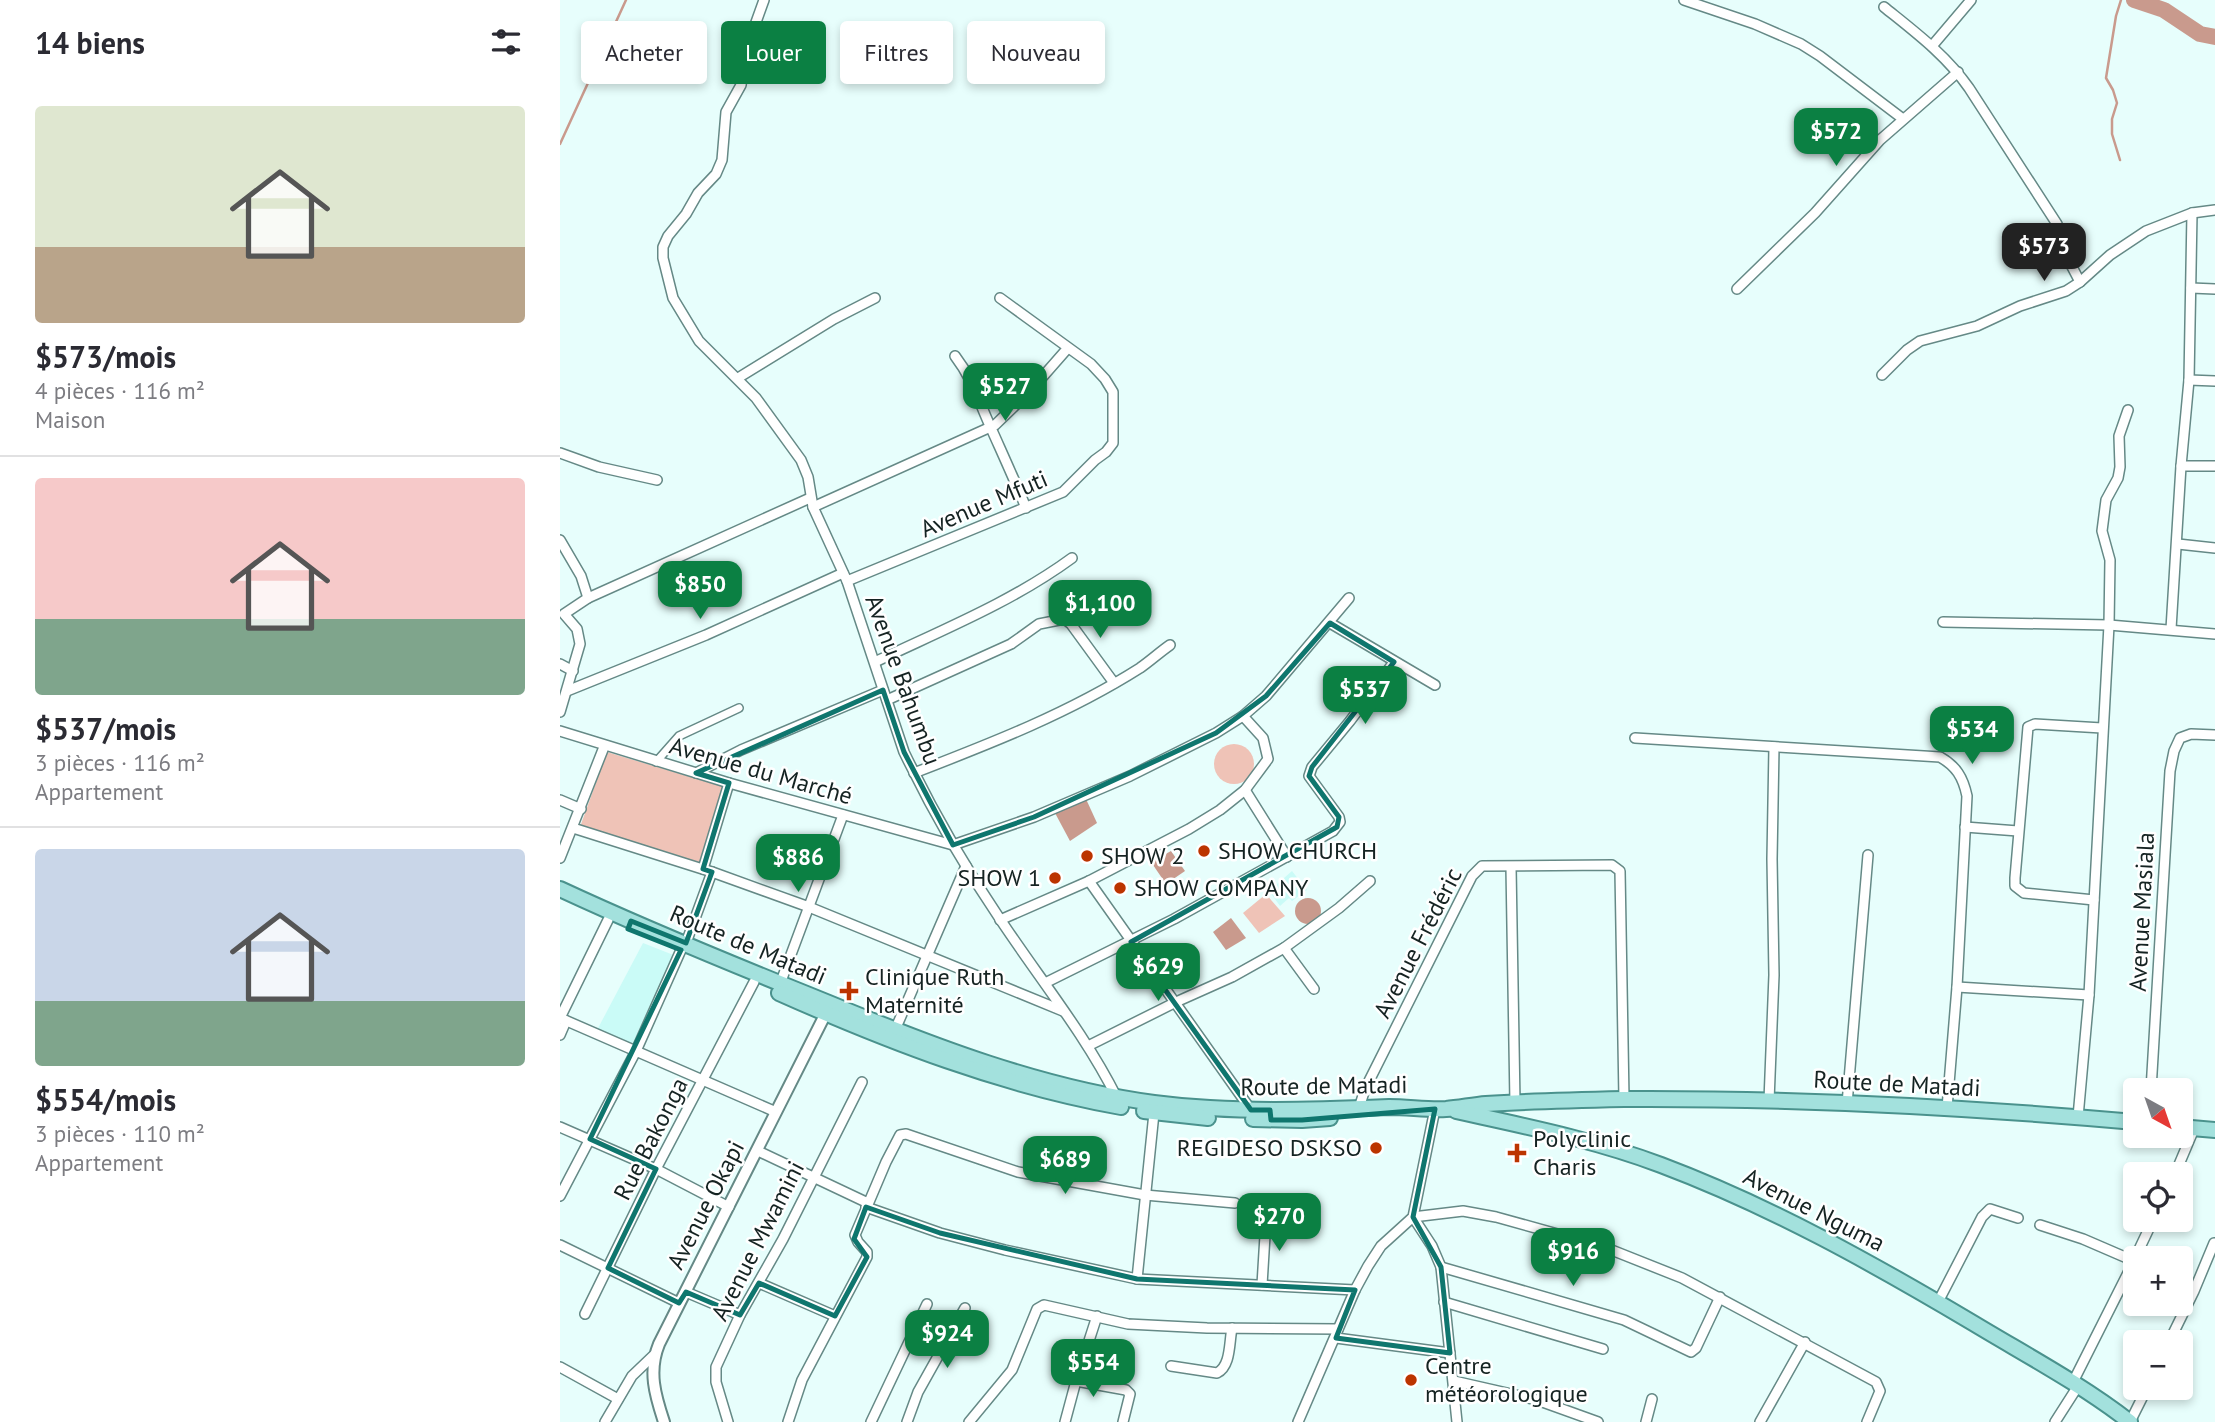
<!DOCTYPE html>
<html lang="fr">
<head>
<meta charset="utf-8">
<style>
  body { margin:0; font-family:"PT Sans",sans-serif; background:#f7f7f7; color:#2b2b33; height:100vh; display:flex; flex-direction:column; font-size:26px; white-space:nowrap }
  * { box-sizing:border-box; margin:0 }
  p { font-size:23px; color:#7c7c81 }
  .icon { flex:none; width:38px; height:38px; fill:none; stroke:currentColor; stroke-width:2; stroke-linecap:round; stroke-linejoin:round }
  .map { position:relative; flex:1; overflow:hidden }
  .side { display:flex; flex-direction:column; background:#fff; width:560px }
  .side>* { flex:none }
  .top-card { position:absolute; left:21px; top:21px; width:665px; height:63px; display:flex; gap:14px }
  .needle { width:46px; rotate:140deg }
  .controls { position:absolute; left:1563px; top:1078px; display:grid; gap:14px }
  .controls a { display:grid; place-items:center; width:70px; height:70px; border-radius:7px; background:#fff; box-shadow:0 4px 10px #0003; font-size:35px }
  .price { position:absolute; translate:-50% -60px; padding:0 16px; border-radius:14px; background:#0b8043; color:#fff; font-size:23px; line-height:46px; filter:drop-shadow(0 2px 4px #0008) }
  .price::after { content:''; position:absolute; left:50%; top:42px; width:21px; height:16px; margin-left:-10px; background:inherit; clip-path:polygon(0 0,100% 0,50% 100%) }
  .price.current { background:#222; color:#fff }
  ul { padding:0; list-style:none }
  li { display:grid; align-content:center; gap:14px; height:371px; padding:0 35px }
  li+li { border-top:2px solid #e1e1e2 }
  li span { display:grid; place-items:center; height:217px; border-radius:7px; color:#555 }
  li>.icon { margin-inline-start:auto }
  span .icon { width:126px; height:126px; fill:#fffc; stroke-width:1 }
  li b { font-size:30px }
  h2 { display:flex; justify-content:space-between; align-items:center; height:84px; padding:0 35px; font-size:30px }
  .pill { padding:0 24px; border-radius:7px; background:#fff; box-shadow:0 4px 10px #0003; font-size:24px; line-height:63px }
  .pill.current { background:#0b8043; color:#fff }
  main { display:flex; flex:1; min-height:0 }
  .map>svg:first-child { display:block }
  .built { fill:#cafbf7 }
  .green { fill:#efc3b7 }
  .water { fill:#c99a8d }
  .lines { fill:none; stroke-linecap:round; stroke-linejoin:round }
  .stream { stroke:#c99a8d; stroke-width:2.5 }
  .river { stroke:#c99a8d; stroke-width:16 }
  .pedestrian-casing { stroke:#658986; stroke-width:10 }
  .minor-casing { stroke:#658986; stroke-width:12 }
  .tertiary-casing { stroke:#658986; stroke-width:14 }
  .primary-casing { stroke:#4a928d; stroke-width:18 }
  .pedestrian { stroke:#fff; stroke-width:7 }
  .minor { stroke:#fff; stroke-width:9 }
  .tertiary { stroke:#fff; stroke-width:10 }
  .primary { stroke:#a3e1dd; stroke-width:14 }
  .marked { fill:none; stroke:#0f766e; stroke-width:5; stroke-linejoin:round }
  .poi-dot { fill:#bc3400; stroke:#fff; stroke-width:2.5 }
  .labels { text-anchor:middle; stroke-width:5; stroke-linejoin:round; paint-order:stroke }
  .street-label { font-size:24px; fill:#152322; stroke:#fff }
  .poi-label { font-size:24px; fill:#152322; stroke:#fff; text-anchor:start }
</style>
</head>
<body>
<main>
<section class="side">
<h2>14 biens<svg class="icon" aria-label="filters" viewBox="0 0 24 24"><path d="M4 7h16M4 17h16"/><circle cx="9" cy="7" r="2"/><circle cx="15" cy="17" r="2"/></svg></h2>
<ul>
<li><span style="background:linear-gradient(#dfe7d0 65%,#b9a48a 0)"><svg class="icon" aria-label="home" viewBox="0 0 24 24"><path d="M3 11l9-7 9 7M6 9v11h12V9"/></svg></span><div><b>$573/mois</b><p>4 pièces · 116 m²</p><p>Maison</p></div></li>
<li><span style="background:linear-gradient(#f6c9c9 65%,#7fa58c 0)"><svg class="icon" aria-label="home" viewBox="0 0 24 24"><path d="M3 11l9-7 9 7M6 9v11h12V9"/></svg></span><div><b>$537/mois</b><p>3 pièces · 116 m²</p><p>Appartement</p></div></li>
<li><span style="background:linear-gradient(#c9d6e8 70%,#7fa58c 0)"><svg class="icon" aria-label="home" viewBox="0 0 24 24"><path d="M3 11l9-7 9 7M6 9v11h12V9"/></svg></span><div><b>$554/mois</b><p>3 pièces · 110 m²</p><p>Appartement</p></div></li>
</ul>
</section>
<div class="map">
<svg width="1655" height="1422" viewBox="0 0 1655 1422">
  <rect width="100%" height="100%" fill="#e7fefc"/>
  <!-- built -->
  <g class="built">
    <polygon points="732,871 747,890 732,901 729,898 720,906 709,891"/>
    <polygon points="83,943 116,956 72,1047 36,1032"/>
  </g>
  <!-- green -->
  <g class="green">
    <circle cx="674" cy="764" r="20"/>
    <polygon points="47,752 164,787 141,864 20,827"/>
    <polygon points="706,894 725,916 699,933 683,913"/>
  </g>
  <!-- water -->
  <g class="water">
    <polygon points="526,799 537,823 510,841 495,813"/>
    <polygon points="611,851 625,871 606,884 591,862"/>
    <circle cx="748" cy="911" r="13"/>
    <polygon points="671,918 686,938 666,950 653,932"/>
  </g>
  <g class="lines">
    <!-- stream -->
    <g class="stream">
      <polyline points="0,144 66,0"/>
      <polyline points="1560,160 1552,134 1552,119 1557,103 1553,90 1546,78 1556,16 1561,0"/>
    </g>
    <!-- river -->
    <polyline class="river" points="1574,0 1604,10 1640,34 1655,37"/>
    <!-- pedestrian casing -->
    <g class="pedestrian-casing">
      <polyline id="pedestrian" points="96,762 119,736 179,708"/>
    </g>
    <!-- minor casing -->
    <g class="minor-casing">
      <g id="minor">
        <path d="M 204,0 L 186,50 L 181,85 L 166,112 L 162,160 L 156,174 L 138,193 L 126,214 L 108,236 L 103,247 L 103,258 L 113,298 L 139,341 L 196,398 L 241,460 L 248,477 L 253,507 L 287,581 L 344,752 C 372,810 404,866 440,919 C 479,978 525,1034 557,1098"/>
        <polyline points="1124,0 1195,24 1241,44 1260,56 1343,119"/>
        <path d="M 1324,7 C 1355,32 1386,55 1409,88 L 1497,224 L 1509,261 L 1520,282"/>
        <polyline points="1372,46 1411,0"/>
        <polyline points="1631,288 1655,289"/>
        <polyline points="1177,289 1255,213 1320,140 1398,72"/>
        <path d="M 395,356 C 414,381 418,400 431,428 C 443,455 455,481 466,508"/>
        <polyline points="1322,375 1347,350 1360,341 1417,326 1460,306 1506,291 1520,282 1550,255 1586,231 1632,213 1655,210"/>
        <polyline points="178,378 274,319 315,298"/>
        <polyline points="1629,380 1655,381"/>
        <polyline points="0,453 39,467 97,480"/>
        <polyline points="1621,466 1655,466"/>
        <polyline points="253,507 435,425 471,390 507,349"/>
        <polyline points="0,540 21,576 28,598 4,614 17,629 20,644 0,712"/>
        <polyline points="1618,544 1655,548"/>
        <polyline points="287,581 503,492 535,460 546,452 553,443 553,392 545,379 531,364 440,298"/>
        <polyline points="28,598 250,498"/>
        <polyline points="1383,622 1549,625 1655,634"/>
        <polyline points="770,623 875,685"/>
        <polyline points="1611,629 1621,466 1629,380 1632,213"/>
        <path d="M 315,662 C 382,630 452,602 512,558"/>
        <polyline points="0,664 13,671"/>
        <polyline points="7,691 146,635 283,573"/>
        <polyline points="327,700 451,644 479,624 499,620 506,620 511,624 554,683"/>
        <polyline points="0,731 169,783 393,845 474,817 570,776 656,733 683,716 706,696 789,598"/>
        <path d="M 1075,738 L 1380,757 C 1396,766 1403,777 1407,796 L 1397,987 L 1387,1108"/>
        <polyline points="136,773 181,750 323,690"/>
        <path d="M 354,773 C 432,743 509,713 580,668 C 590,661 600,652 610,645"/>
        <polyline points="685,790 727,857"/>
        <polyline points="0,800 21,809"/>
        <polyline points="1405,827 1458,831"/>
        <polyline points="13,828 152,872 249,907 503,1011"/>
        <polyline points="0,858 44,747"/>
        <polyline points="951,867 955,1103"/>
        <polyline points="143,869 169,783"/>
        <polyline points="529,881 691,1110"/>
        <polyline points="1534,900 1464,893 1455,886 1455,878 1468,727 1475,724 1542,728"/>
        <polyline points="440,920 529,881 629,829 660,810 685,790 708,759 703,738 683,716"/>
        <polyline points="126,943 152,872"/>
        <polyline points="724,948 754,989"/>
        <polyline points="485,983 614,919 773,831 780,822 779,817 749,776 752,767 790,721 834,662"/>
        <polyline points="220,984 283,815"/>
        <polyline points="1397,987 1529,995"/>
        <polyline points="0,1018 216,1112"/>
        <polyline points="0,1018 48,920"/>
        <polyline points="335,1030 406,866"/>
        <polyline points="0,1035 6,1021"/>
        <polyline points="528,1046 616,1002 672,977 724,948 779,908 810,881"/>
        <polyline points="1591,1090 1610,771 1614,751 1620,738 1631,734 1655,735"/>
        <polyline points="1209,1101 1214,975 1212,859 1214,747"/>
        <polyline points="1287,1104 1308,855"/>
        <polyline points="799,1108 805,1089 912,876 922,866 1052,865 1060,871 1064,1099"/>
        <polyline points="1518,1117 1529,995 1549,625 1550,560 1542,531 1546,500 1558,478 1560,467 1559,436 1568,410"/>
        <polyline points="0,1127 96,1169 169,1207"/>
        <polyline points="198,1151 308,1203"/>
        <polyline points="1615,1174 1634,1129"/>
        <polyline points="0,1196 76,1051 121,950"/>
        <polyline points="306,1207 380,1233 445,1250 577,1279 795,1290"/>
        <polyline points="1480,1225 1523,1239 1574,1261"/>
        <polyline points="0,1245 119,1303"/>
        <polyline points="1575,1258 1593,1220"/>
        <polyline points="881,1267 1064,1320 1131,1352 1136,1348 1160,1297"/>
        <polyline points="577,1279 594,1113"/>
        <polyline points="199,1283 275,1316"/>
        <polyline points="702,1285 706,1219"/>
        <polyline points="126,1292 180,1315"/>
        <polyline points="884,1302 1043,1349"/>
        <polyline points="1378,1302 1422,1217 1430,1209 1458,1218"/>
        <polyline points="25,1314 96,1169 194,982"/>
        <polyline points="776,1338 890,1353"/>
        <polyline points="1609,1342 1634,1291 1654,1243"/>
        <path d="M 611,1366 L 657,1373 C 671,1366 669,1343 672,1328"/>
        <polyline points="0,1367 58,1399"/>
        <polyline points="516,1381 537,1316"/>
        <polyline points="894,1381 977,1400 1038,1422"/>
        <polyline points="1513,1382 1575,1259"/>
        <polyline points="45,1422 72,1376 95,1354"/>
        <polyline points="168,1422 156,1382 156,1367 180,1315 223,1239 302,1082"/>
        <polyline points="228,1422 242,1380 307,1257 307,1252 298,1242 295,1235 326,1162 340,1135 346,1134 458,1172 585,1195 675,1203"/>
        <polyline points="311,1422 367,1304"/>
        <polyline points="347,1422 358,1392 405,1308"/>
        <polyline points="409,1422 452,1370 477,1309 484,1305 568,1324 647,1328 778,1329"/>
        <polyline points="505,1422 516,1381 566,1390 570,1394 563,1422"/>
        <polyline points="738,1422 795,1290 808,1266 821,1246 853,1217 875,1109"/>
        <polyline points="897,1422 881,1267 872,1246 853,1217 903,1211 936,1217 1044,1247 1122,1278 1316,1382 1320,1391 1307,1422"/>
        <polyline points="1086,1422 1092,1399"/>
        <polyline points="1200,1422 1245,1342"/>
        <polyline points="1495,1422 1518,1386"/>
        <polyline points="1570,1422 1587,1388"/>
      </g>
    </g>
    <!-- tertiary casing -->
    <g class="tertiary-casing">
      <path id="tertiary" d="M 104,1422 C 95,1395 88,1371 99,1344 L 268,1009"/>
    </g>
    <!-- primary casing -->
    <g class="primary-casing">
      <g id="primary">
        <path d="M 0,889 C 88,930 179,967 269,1003 C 373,1046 482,1088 594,1103 C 673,1113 751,1110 829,1107 C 849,1107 867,1110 886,1109 C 899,1108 913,1105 926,1104 C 972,1101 1018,1100 1064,1099 C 1234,1098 1405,1107 1575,1122"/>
        <path d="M 219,993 C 329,1042 443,1086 561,1107"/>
        <polyline points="584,1111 648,1118"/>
        <path d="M 896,1111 C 964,1126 1035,1140 1101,1165 C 1210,1206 1312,1263 1413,1323 C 1466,1355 1521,1384 1570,1422"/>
        <polyline points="693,1119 742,1120 770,1118"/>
        <polyline points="1620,1127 1655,1130"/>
      </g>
    </g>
    <!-- pedestrian -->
    <use href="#pedestrian" class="pedestrian"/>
    <!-- minor -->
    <use href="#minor" class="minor"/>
    <!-- tertiary -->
    <use href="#tertiary" class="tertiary"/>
    <!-- primary -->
    <use href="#primary" class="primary"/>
  </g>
  <!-- marked area -->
  <path class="marked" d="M 770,623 L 834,662 L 752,767 L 749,776 L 779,817 L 777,827 L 571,942 L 691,1110 L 710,1110 L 711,1120 L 742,1120 L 875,1109 L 853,1217 L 881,1267 L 890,1353 L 776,1338 L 795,1290 L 577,1279 L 380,1233 L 306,1207 L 294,1239 L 307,1257 L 275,1316 L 199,1283 L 180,1315 L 126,1292 L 119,1303 L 48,1268 L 96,1169 L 30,1139 L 121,950 L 68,929 L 71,921 L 126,943 L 152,872 L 143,869 L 169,783 L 136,773 L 323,690 L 344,752 L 393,845 L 474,817 L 656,733 L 706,696 Z"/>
  <!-- markers -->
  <g class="poi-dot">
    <circle cx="644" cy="851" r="7"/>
    <circle cx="527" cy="856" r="7"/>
    <circle cx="495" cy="878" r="7"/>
    <circle cx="560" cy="888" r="7"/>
    <path d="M285.5 980.5h7v7h7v7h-7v7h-7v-7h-7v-7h7z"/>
    <circle cx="816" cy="1148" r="7"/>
    <path d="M953.5 1142.5h7v7h7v7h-7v7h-7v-7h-7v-7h7z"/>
    <circle cx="851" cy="1380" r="7"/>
  </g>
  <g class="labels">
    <!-- street labels -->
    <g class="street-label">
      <text transform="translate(424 504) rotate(-23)" y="8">Avenue Mfuti</text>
      <text transform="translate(343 680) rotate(70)" y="8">Avenue Bahumbu</text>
      <text transform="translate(201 771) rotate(16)" y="8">Avenue du Marché</text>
      <text transform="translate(1582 912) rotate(-87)" y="8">Avenue Masiala</text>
      <text transform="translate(858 943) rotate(-63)" y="8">Avenue Frédéric</text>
      <text transform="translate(188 945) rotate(23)" y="8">Route de Matadi</text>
      <text transform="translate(1337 1084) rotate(3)" y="8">Route de Matadi</text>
      <text transform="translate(764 1086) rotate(-1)" y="8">Route de Matadi</text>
      <text transform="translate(91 1139) rotate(-63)" y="8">Rue Bakonga</text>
      <text transform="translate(146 1205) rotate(-63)" y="8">Avenue Okapi</text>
      <text transform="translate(1254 1210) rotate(27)" y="8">Avenue Nguma</text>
      <text transform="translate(198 1241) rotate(-63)" y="8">Avenue Mwamini</text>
    </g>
    <!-- poi labels -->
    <g class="poi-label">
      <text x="658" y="859">SHOW CHURCH</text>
      <text x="541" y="864">SHOW 2</text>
      <text x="481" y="886" text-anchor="end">SHOW 1</text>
      <text x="574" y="896">SHOW COMPANY</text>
      <text x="305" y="985">Clinique Ruth<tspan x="305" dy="28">Maternité</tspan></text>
      <text x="973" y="1147">Polyclinic<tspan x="973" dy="28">Charis</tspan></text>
      <text x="802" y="1156" text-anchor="end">REGIDESO DSKSO</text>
      <text x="865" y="1374">Centre<tspan x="865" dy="28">météorologique</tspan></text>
    </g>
  </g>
</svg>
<div class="controls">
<a><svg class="needle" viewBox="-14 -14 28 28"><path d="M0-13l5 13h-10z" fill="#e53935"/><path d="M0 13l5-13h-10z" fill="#7c7c81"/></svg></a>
<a><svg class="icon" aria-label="locate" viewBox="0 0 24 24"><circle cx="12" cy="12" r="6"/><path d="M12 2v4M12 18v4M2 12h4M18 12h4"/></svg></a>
<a>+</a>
<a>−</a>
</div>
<b class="price" style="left:1276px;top:168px">$572</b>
<b class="price current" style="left:1484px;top:283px">$573</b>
<b class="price" style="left:445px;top:423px">$527</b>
<b class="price" style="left:140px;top:621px">$850</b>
<b class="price" style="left:540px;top:640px">$1,100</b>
<b class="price" style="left:805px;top:726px">$537</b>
<b class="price" style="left:1412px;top:766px">$534</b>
<b class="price" style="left:238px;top:894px">$886</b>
<b class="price" style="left:598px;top:1003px">$629</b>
<b class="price" style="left:505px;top:1196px">$689</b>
<b class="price" style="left:719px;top:1253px">$270</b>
<b class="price" style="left:1013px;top:1288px">$916</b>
<b class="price" style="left:387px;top:1370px">$924</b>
<b class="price" style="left:533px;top:1399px">$554</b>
<div class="top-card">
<a class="pill">Acheter</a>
<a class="pill current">Louer</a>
<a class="pill">Filtres</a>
<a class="pill">Nouveau</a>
</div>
</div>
</main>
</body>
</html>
